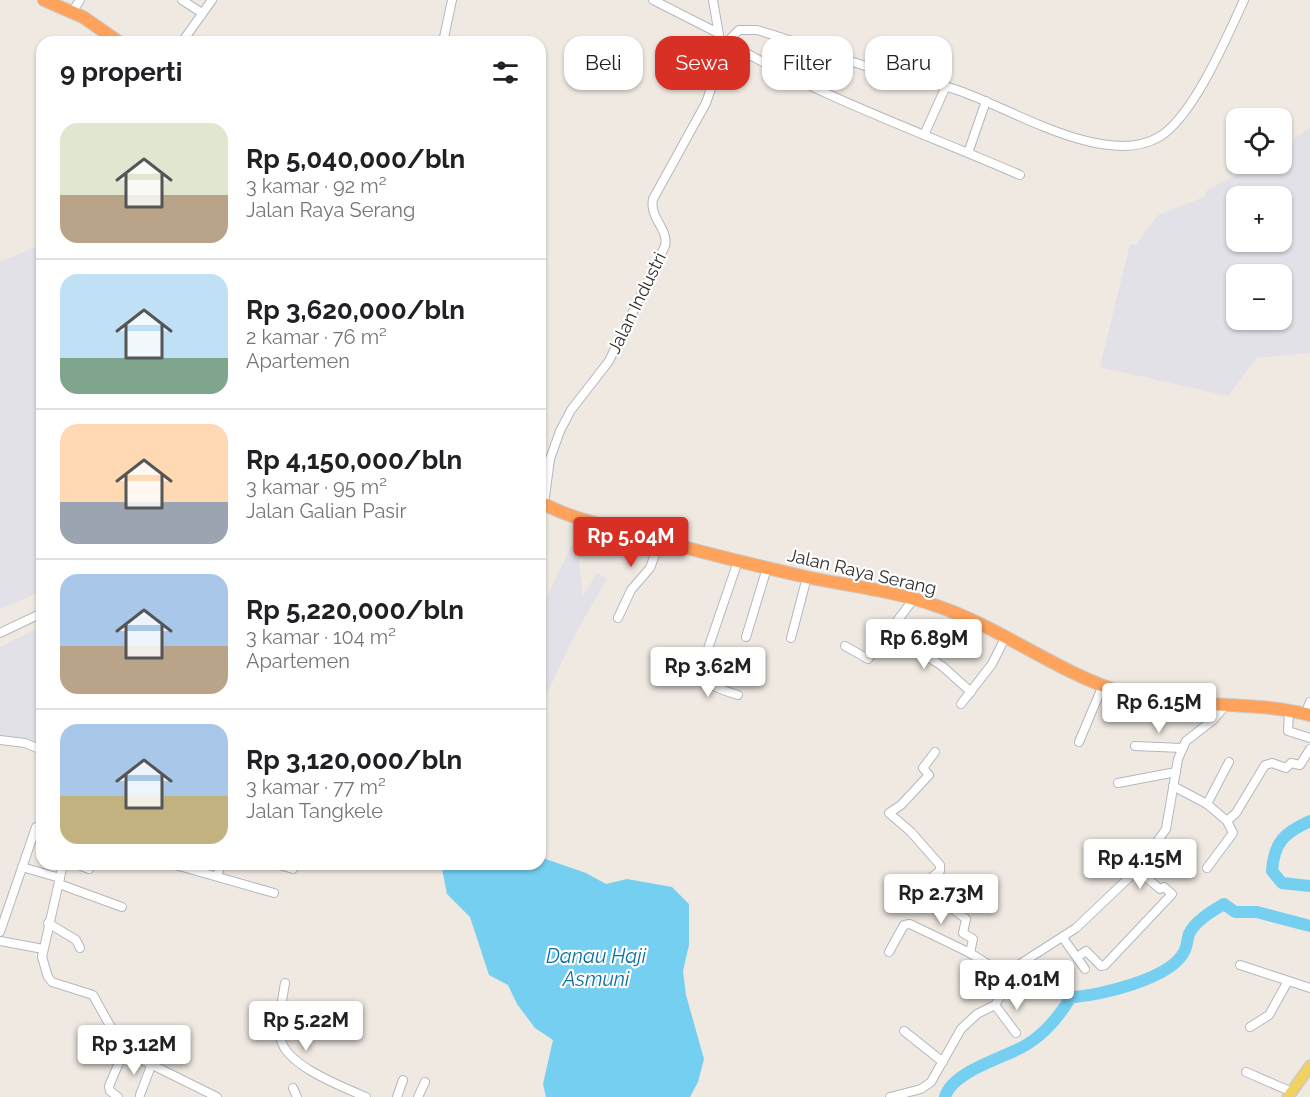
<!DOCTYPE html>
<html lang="id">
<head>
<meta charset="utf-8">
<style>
  body { margin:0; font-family:Raleway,sans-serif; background:#f6f6f6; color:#202124; height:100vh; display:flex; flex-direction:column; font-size:22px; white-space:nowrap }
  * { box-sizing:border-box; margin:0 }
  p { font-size:20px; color:#757577 }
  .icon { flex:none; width:33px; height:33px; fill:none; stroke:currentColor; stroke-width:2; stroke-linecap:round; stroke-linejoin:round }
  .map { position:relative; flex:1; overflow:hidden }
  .panel { position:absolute; left:36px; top:36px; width:510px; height:834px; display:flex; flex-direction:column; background:#fff; border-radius:18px; box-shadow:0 2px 4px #0004 }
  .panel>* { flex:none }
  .banner { position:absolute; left:564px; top:36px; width:570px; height:54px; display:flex; gap:12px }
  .buttons { position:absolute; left:1226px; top:108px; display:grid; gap:12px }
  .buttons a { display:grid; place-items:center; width:66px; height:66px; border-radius:12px; background:#fff; box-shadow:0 2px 4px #0004; font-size:30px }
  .price { position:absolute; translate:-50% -51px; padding:0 14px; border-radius:6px; background:#fff; color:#222; font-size:20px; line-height:39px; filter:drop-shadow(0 2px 3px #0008) }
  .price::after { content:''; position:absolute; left:50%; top:36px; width:18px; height:14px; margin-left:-9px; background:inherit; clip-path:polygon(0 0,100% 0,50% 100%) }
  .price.selected { background:#d93025; color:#fff }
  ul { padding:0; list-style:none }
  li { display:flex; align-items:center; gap:18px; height:150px; padding:0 24px }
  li+li { border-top:2px solid #e0e0e0 }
  li span { display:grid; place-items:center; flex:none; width:168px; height:120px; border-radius:18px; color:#555 }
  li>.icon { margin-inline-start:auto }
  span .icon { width:72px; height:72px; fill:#fffc; stroke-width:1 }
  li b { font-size:26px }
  h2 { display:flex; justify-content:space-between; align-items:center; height:72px; padding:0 24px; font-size:26px }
  .pill { padding:0 21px; border-radius:18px; background:#fff; box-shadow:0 2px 4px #0004; font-size:21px; line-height:54px }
  .pill.selected { background:#d93025; color:#fff }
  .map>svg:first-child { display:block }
  .industrial { fill:#e3e1e8; fill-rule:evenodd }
  .water { fill:#75cff0 }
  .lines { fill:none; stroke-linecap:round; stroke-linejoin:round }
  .river { stroke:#75cff0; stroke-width:12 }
  .minor-casing { stroke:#b4b7c1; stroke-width:10 }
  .major-casing { stroke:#c9c9c9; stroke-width:13 }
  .highway-casing { stroke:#c9c9c9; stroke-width:14 }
  .minor { stroke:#fff; stroke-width:8 }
  .major { stroke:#f2d163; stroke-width:10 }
  .highway { stroke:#ffa35c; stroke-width:12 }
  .labels { text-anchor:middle; stroke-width:4.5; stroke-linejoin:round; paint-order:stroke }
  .street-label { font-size:18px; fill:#2e2e2e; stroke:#fff }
  .water-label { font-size:20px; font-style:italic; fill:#0d6fa3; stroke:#fff }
</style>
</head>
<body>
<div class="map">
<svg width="1310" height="1097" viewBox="0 0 1310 1097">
  <rect width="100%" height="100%" fill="#efe9e1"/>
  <!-- industrial -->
  <g class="industrial">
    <path d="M 1310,128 L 1310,353 L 1257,358 L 1228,396 L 1100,367 L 1130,244 L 1136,245 L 1158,215 L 1204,197 L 1207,190 L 1258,164 L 1281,164 L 1281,148 ZM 1281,196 L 1281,242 L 1236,242 L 1236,196 ZM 1236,274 L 1281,274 L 1281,320 L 1236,320 Z"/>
    <polygon points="42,244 42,591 0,609 0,262"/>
    <polygon points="576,536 583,596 597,573 607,578 572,640 540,709 540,604 543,605"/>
    <polygon points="42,626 42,746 0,738 0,647"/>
  </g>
  <!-- water -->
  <polygon class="water" points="540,857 586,873 606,884 627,879 672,887 689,904 689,945 683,971 686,995 704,1059 698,1082 690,1097 546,1097 543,1084 553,1040 535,1028 517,1004 508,985 489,975 470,917 447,894 441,864 540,864"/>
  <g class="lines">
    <!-- river -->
    <g class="river">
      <path d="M 1310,821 C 1284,833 1274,842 1272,871 L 1282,883 L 1310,886"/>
      <path d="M 945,1097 C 952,1071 1005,1058 1026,1045 C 1046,1033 1059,1016 1071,997 C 1099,996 1170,979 1184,952 C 1187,947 1187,940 1189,934 C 1195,921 1212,911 1224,904 L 1235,912 L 1257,912 L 1310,926"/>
    </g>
    <!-- minor casing -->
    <g class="minor-casing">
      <g id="minor">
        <polyline points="182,0 202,13"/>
        <polyline points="653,0 718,33"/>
        <polyline points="713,0 719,35"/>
        <polyline points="72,12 80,0"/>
        <polyline points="182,42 212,0"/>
        <polyline points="443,42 452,0"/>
        <path d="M 727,42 C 820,97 921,132 1020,175"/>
        <polyline points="924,135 946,86"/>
        <polyline points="968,153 986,101"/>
        <path d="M 544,504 L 550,459 L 560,431 L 571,410 L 609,361 L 665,246 C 669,229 649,218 653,199 L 706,103 L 727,42 L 739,30 L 757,30 C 799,42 840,59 882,71 C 906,79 932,81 957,90 C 1009,107 1105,169 1159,137 C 1193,117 1227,37 1244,0"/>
        <polyline points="618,618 631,590 650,568 660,541"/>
        <polyline points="889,632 942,666 971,692"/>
        <polyline points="0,633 42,613"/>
        <polyline points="746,637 767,568"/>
        <polyline points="791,638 807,577"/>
        <polyline points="845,646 868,659 913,600"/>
        <path d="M 738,695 C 722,690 710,687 700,672 L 738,561"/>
        <polyline points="961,704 992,664 1006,636"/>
        <polyline points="1289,711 1288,731 1310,738"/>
        <polyline points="1305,714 1310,702"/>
        <polyline points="0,740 25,743 42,750"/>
        <polyline points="1079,742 1103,685"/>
        <polyline points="1135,746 1182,748"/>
        <path d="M 935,752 L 923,768 L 929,775 L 901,805 L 889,813 L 911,832 L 940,865 L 940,871 L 932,877 C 929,897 953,908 966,919 L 963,933 L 973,939 L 970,953"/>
        <polyline points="1118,783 1176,772"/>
        <polyline points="1173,786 1207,804 1227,821 1236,813 1265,765 1272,763 1286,768 1291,763 1300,765 1310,749"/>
        <polyline points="1207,804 1229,762"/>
        <polyline points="63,864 42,957 48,977 52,982 93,995 124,1051 109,1086 110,1091 118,1097"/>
        <polyline points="76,864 89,869"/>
        <polyline points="172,864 274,893"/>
        <polyline points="277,864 293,869"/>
        <polyline points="22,867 60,878"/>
        <polyline points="1207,868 1233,833 1227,821"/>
        <polyline points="217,876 221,864"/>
        <polyline points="59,884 122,907"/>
        <polyline points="48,923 76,940 80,948"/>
        <polyline points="0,932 36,827"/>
        <polyline points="1063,938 1085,969"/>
        <polyline points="0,941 43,949"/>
        <polyline points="889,952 904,925 910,924 970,953 1010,978"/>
        <polyline points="1077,957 1086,951 1101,966 1105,965 1172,894 1164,887 1160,889 1137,870"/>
        <polyline points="1240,965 1310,988"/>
        <path d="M 285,983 C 282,1001 278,1021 281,1039 C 285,1065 343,1087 366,1097"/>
        <polyline points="995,1005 1016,1033"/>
        <polyline points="1250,1027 1269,1015 1288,981"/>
        <polyline points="904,1031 943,1062"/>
        <polyline points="124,1051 217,1097"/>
        <polyline points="1246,1072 1292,1092"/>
        <polyline points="293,1088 297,1097"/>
        <polyline points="140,1095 151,1066"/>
        <polyline points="397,1097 403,1080"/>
        <polyline points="418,1097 425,1082"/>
        <polyline points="890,1097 921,1089 931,1082 961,1029 977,1014 995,1005 1020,964 1076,928 1137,870 1166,829 1178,759 1186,741 1213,720 1227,704"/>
      </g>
    </g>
    <!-- major casing -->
    <g class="major-casing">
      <polyline id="major" points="1288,1097 1310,1066"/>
    </g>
    <!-- highway casing -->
    <g class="highway-casing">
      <g id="highway">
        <polyline points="44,0 83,17 119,42"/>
        <path d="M 540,502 C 569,518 603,525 635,534 C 693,550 752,565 811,578 C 851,586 893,591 931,604 C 998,625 1054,671 1121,692 C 1182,710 1248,699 1310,715"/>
      </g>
    </g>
    <!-- minor -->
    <use href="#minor" class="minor"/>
    <!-- major -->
    <use href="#major" class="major"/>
    <!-- highway -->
    <use href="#highway" class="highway"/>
  </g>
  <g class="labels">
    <!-- street labels -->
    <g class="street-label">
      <text transform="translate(637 303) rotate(-64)" y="6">Jalan Industri</text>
      <text transform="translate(862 572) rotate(13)" y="6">Jalan Raya Serang</text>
    </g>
    <!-- water labels -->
    <g class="water-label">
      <text x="596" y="963">Danau Haji<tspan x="596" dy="23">Asmuni</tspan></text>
    </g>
  </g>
</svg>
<div class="buttons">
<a><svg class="icon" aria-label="locate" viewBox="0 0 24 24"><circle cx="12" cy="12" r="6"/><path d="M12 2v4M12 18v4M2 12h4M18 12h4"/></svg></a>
<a>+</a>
<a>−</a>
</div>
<b class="price selected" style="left:631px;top:568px">Rp 5.04M</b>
<b class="price" style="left:924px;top:670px">Rp 6.89M</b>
<b class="price" style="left:708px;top:698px">Rp 3.62M</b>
<b class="price" style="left:1159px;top:734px">Rp 6.15M</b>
<b class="price" style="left:1140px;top:890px">Rp 4.15M</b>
<b class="price" style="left:941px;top:925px">Rp 2.73M</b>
<b class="price" style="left:1017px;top:1011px">Rp 4.01M</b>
<b class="price" style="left:306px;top:1052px">Rp 5.22M</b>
<b class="price" style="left:134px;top:1076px">Rp 3.12M</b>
<div class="banner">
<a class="pill">Beli</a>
<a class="pill selected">Sewa</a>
<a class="pill">Filter</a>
<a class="pill">Baru</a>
</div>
<section class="panel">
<h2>9 properti<svg class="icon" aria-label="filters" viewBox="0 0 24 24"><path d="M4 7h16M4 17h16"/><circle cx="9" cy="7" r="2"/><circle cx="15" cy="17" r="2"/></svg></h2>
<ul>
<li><span style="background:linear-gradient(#dfe7d0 60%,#b9a48a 0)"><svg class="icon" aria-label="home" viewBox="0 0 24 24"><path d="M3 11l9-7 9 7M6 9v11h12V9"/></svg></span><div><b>Rp 5,040,000/bln</b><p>3 kamar · 92 m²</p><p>Jalan Raya Serang</p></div></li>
<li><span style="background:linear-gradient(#bfe0f5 70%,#7fa58c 0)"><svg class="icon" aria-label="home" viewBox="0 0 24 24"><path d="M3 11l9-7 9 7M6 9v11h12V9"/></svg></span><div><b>Rp 3,620,000/bln</b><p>2 kamar · 76 m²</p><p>Apartemen</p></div></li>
<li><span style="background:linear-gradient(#ffd9b3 65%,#9aa5b1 0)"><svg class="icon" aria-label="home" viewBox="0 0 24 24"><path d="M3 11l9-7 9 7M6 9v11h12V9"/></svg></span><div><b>Rp 4,150,000/bln</b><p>3 kamar · 95 m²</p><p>Jalan Galian Pasir</p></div></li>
<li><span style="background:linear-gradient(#a9c7e8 60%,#b9a48a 0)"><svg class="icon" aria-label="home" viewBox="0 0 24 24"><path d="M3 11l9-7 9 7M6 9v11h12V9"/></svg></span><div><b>Rp 5,220,000/bln</b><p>3 kamar · 104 m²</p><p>Apartemen</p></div></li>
<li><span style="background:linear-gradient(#a9c7e8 60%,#c2b280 0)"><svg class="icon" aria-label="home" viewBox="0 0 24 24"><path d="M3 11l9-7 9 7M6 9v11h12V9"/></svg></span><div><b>Rp 3,120,000/bln</b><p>3 kamar · 77 m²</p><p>Jalan Tangkele</p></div></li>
</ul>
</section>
</div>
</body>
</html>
